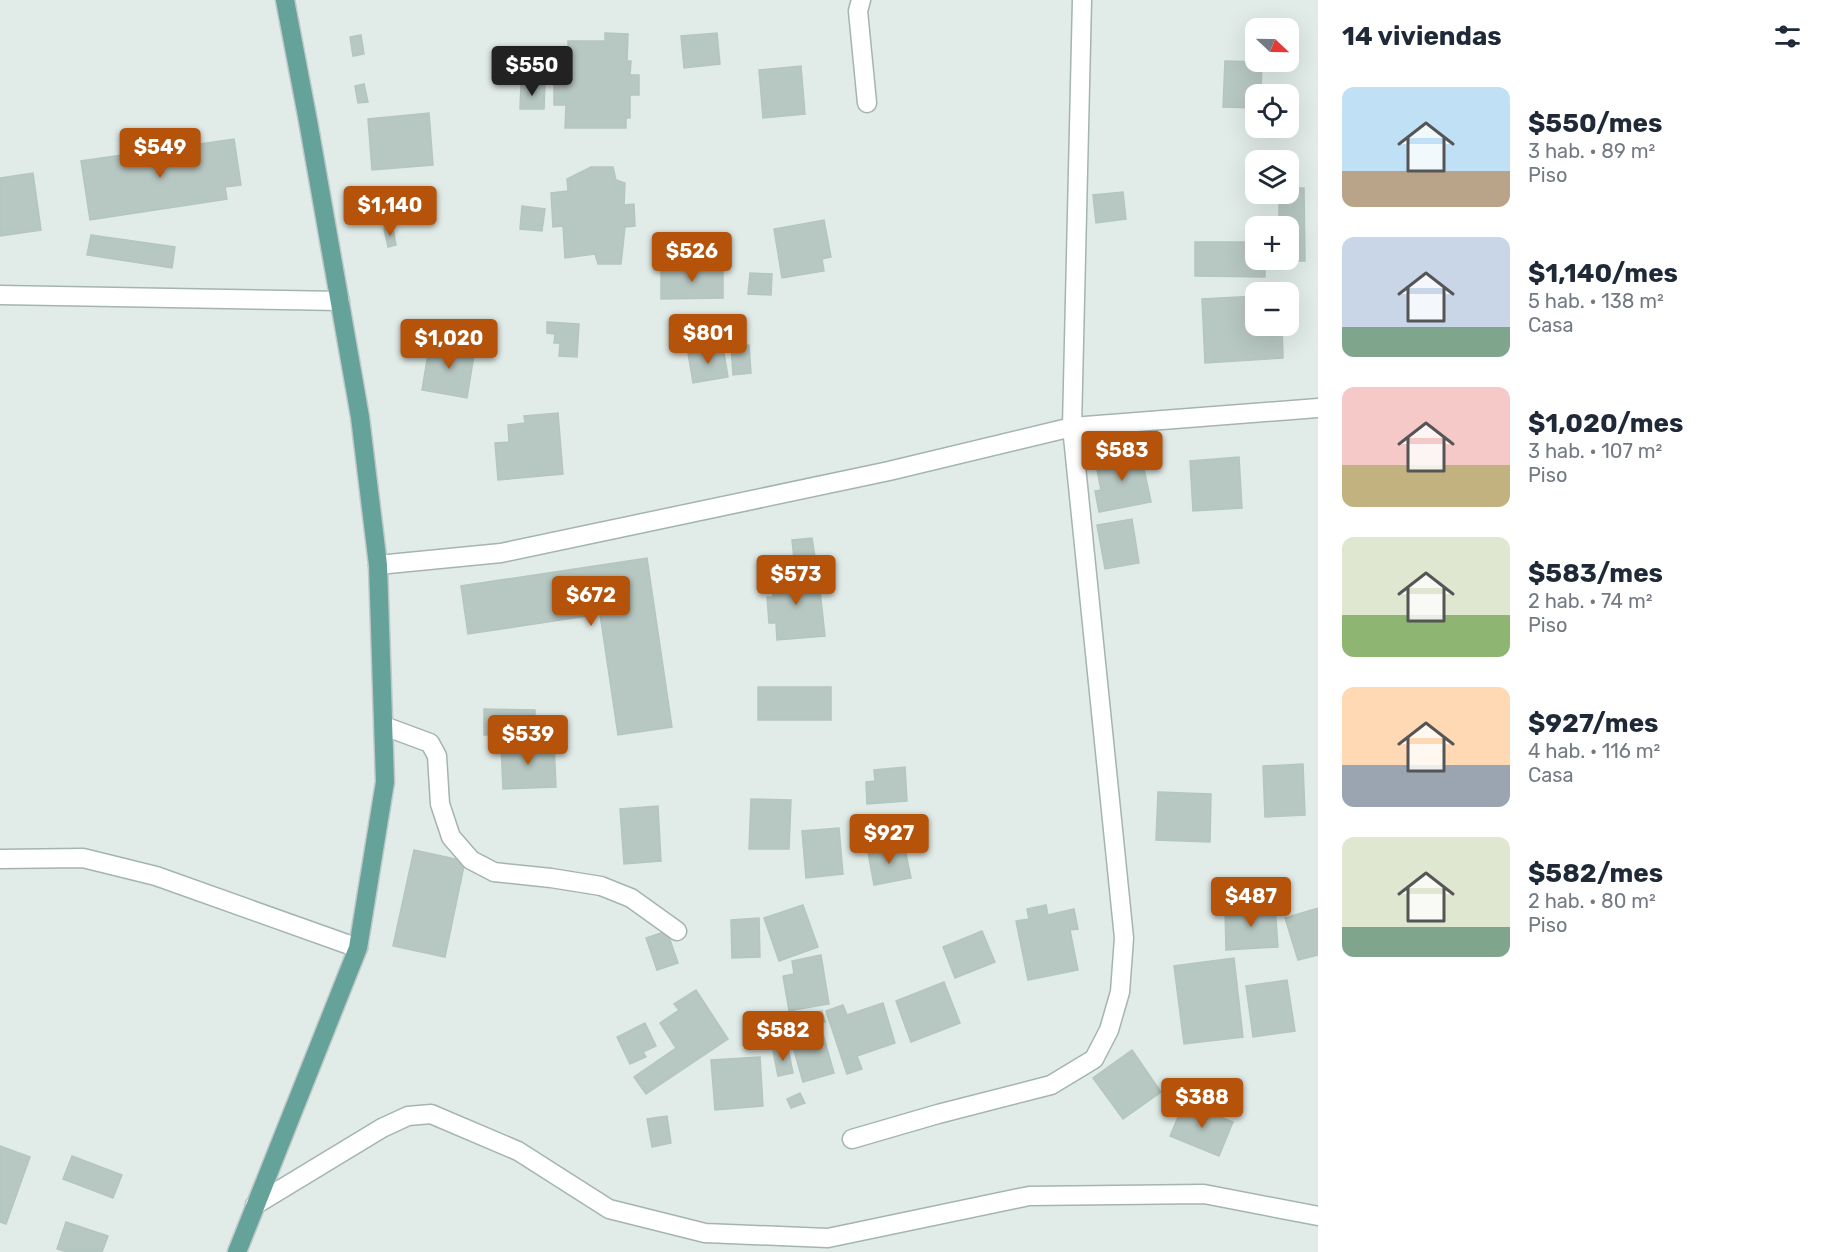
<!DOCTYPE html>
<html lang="es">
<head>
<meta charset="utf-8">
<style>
  body { margin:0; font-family:Rubik,sans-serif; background:#f2f2f3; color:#1f2937; height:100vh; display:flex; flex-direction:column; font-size:22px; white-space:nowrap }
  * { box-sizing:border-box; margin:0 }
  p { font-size:20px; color:#747a83 }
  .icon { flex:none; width:33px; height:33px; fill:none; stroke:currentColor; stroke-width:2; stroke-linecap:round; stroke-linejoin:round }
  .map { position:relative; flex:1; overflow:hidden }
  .details { display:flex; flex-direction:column; background:#fff; width:510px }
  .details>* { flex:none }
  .needle { width:39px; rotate:112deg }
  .buttons { position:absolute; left:1245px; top:18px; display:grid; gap:12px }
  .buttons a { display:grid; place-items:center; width:54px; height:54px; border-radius:12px; background:#fff; box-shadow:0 6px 24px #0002; font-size:30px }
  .price { position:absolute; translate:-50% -51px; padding:0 14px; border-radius:6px; background:#b45309; color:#fff; font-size:20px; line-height:39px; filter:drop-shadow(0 2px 3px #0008) }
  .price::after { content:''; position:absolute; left:50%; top:36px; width:18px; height:14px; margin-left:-9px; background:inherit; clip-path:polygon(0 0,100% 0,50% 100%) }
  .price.active { background:#222; color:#fff }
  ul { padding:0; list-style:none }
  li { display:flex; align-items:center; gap:18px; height:150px; padding:0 24px }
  li span { display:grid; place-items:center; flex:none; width:168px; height:120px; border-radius:12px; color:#555 }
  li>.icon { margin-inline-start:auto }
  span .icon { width:72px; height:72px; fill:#fffc; stroke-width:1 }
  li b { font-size:26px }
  h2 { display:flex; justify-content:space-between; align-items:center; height:72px; padding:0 24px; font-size:26px }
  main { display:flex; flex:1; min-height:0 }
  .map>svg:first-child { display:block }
  .building { fill:#b7c7c2; stroke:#b4c6c0; stroke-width:1.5 }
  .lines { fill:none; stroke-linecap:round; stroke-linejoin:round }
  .minor-casing { stroke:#a4b4b1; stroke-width:21 }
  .major-casing { stroke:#c1c9c8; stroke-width:21 }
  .minor { stroke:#fff; stroke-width:18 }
  .major { stroke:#65a39a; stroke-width:18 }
</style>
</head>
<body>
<main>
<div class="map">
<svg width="1318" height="1252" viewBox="0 0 1318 1252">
  <rect width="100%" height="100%" fill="#e1ece9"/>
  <!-- building -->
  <g class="building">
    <polygon points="605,33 628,34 627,61 631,61 630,75 639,75 639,95 630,95 630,118 626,118 626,128 565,128 566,105 554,105 554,77 568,77 568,41 605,41"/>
    <polygon points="717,33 720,64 684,68 681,36"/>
    <polygon points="361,35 364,54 353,56 350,37"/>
    <polygon points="1225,61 1262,62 1261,94 1256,94 1256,108 1223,107"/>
    <polygon points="801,66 805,114 763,118 759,70"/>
    <polygon points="364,84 368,102 358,103 355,86"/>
    <polygon points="521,84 545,84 544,109 520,109"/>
    <polygon points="429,113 433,165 372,170 368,119"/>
    <polygon points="234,139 241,185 225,187 227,199 90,220 81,161"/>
    <polygon points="591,167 613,167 616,180 625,183 624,205 634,204 635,226 625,227 621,264 598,264 595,254 565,258 563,226 553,227 551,193 568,191 567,179"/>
    <polygon points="33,173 41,230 0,236 0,178"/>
    <polygon points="1288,188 1304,188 1305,261 1279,261 1279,260 1288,260 1288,226 1279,226 1279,194 1288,194"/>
    <polygon points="1123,192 1126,219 1096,223 1093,195"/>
    <polygon points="384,202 387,217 372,220 369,205"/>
    <polygon points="522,206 545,209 542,231 520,229"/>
    <polygon points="824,220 831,257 822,259 824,271 782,278 774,229"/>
    <polygon points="393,228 396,245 388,247 384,229"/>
    <polygon points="91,235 175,247 172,268 87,255"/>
    <polygon points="1195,242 1256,242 1256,260 1265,260 1265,277 1195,276"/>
    <polygon points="661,267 723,267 723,298 661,299"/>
    <polygon points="750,273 772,274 771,295 748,294"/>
    <polygon points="1256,296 1256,326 1282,326 1283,358 1205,363 1202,299"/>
    <polygon points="547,322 579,324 577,357 559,356 560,343 554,343 555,334 547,333"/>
    <polygon points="729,327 730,345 698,347 697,330"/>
    <polygon points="430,342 475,349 467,398 422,390"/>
    <polygon points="749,345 751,373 733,375 731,346"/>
    <polygon points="723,347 728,377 693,383 688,353"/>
    <polygon points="558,413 563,474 498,480 495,443 509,442 508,425 525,423 524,416"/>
    <polygon points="1140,450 1151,502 1099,512 1095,491 1101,490 1095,460"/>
    <polygon points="1239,457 1242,508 1193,511 1190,461"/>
    <polygon points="1132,519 1139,563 1105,569 1097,525"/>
    <polygon points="812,538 815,557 794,559 792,540"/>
    <polygon points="647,558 672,727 618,735 600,614 468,634 461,586"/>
    <polygon points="812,570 814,591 820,590 825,636 777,640 776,623 769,623 767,597 773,597 771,573"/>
    <rect x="758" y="687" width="73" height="33"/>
    <polygon points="484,709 535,710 535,735 484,735"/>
    <polygon points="554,742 556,787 503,789 501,744"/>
    <polygon points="1303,764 1305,815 1265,817 1263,766"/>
    <polygon points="905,767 907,801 867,804 866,782 875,781 874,770"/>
    <polygon points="1158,792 1211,794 1210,842 1156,840"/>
    <polygon points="751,799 791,800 789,849 749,849"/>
    <polygon points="658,806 661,861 624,864 620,809"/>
    <polygon points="839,828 843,874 806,878 802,831"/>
    <polygon points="904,844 911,878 874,885 868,852"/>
    <polygon points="414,850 465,861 445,957 393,946"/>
    <polygon points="803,905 818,947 779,961 764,918"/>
    <polygon points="1046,905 1048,915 1074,909 1078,929 1070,930 1078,970 1028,980 1016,921 1029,919 1027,909"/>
    <polygon points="1275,906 1278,947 1226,950 1225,909"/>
    <polygon points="1318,908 1318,955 1298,960 1285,918"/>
    <polygon points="759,918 760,957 732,958 731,920"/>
    <polygon points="667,931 678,963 657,970 646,938"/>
    <polygon points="982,931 995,962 955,978 943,947"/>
    <polygon points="821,955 829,1004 789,1011 783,976 794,974 792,961"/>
    <polygon points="1234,958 1243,1037 1184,1044 1174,966"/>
    <polygon points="1287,980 1295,1031 1253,1037 1246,986"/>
    <polygon points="944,982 960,1023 911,1042 896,1001"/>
    <polygon points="696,990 728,1039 646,1094 634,1077 676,1048 660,1023 679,1010 674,1004"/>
    <polygon points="883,1003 895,1043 857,1056 862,1069 847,1074 826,1011 843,1005 847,1015"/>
    <polygon points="822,1011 825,1022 795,1029 793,1017"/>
    <polygon points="645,1023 656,1046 643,1052 646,1057 630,1064 617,1037"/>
    <polygon points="822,1031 834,1073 803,1082 791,1040"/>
    <polygon points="788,1048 793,1073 778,1076 773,1051"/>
    <polygon points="1132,1050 1161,1092 1123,1119 1093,1078"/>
    <polygon points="760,1057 763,1106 715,1110 711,1060"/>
    <polygon points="800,1093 805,1103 791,1108 787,1099"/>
    <polygon points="1184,1103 1233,1122 1219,1156 1170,1136"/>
    <polygon points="667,1116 671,1143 652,1147 647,1119"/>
    <polygon points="0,1146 30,1157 6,1224 0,1222"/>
    <polygon points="72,1156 122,1175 113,1198 63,1179"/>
    <polygon points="66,1222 108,1236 102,1252 67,1252 57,1249"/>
  </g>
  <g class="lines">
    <!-- minor casing -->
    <g class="minor-casing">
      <g id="minor">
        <polyline points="861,0 858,11 867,103"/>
        <polyline points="0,295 340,301"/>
        <polyline points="378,565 501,553 889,471 1072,427 1318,408"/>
        <polyline points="384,726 430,743 437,756 440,804 451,837 471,860 494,872 551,878 601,886 631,898 677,931"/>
        <polyline points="0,859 83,858 156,876 358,948"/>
        <polyline points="852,1139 938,1114 1051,1085 1094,1059 1109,1030 1120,992 1124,938 1072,427 1082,0"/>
        <polyline points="255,1205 382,1128 408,1116 431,1114 518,1151 609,1209 705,1233 828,1238 1029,1196 1204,1194 1318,1216"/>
      </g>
    </g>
    <!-- major casing -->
    <g class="major-casing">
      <polyline id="major" points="237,1252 358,948 385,782 378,565 360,417 308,121 285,0"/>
    </g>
    <!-- minor -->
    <use href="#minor" class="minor"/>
    <!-- major -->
    <use href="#major" class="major"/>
  </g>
</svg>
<div class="buttons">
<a><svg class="needle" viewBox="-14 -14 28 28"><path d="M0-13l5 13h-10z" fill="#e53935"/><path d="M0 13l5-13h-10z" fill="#747a83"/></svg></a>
<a><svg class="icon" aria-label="locate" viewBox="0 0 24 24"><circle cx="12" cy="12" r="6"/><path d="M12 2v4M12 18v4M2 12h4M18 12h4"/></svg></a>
<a><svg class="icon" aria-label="layers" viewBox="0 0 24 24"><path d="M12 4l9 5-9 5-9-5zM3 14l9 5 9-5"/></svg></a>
<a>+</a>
<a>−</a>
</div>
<b class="price active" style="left:532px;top:97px">$550</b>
<b class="price" style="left:160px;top:179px">$549</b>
<b class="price" style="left:390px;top:237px">$1,140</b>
<b class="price" style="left:692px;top:283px">$526</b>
<b class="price" style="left:708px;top:365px">$801</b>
<b class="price" style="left:449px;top:370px">$1,020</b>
<b class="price" style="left:1122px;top:482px">$583</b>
<b class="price" style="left:796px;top:606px">$573</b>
<b class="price" style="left:591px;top:627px">$672</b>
<b class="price" style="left:528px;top:766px">$539</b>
<b class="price" style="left:889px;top:865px">$927</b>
<b class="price" style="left:1251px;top:928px">$487</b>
<b class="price" style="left:783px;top:1062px">$582</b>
<b class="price" style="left:1202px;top:1129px">$388</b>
</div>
<section class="details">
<h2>14 viviendas<svg class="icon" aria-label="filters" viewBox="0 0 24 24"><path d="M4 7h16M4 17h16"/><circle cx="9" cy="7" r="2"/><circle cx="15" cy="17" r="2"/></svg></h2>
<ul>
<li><span style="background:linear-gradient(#bfe0f5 70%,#b9a48a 0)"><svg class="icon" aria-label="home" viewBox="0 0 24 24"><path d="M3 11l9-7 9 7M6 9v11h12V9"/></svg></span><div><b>$550/mes</b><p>3 hab. · 89 m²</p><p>Piso</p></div></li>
<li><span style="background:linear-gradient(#c9d6e8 75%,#7fa58c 0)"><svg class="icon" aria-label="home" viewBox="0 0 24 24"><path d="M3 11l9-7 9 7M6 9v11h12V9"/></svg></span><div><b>$1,140/mes</b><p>5 hab. · 138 m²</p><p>Casa</p></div></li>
<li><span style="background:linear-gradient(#f6c9c9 65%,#c2b280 0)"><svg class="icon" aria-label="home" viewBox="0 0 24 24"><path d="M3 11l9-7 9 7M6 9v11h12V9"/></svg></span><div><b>$1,020/mes</b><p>3 hab. · 107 m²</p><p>Piso</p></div></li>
<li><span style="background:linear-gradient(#dfe7d0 65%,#8fb573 0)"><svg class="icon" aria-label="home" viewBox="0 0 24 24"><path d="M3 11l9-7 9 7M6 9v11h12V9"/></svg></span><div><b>$583/mes</b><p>2 hab. · 74 m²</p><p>Piso</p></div></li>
<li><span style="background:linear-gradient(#ffd9b3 65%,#9aa5b1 0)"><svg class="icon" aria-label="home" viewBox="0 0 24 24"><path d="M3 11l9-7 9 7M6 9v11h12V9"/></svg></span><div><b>$927/mes</b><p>4 hab. · 116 m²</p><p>Casa</p></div></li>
<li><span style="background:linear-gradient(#dfe7d0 75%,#7fa58c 0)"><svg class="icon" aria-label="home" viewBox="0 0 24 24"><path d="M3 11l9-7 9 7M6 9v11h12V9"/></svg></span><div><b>$582/mes</b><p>2 hab. · 80 m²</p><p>Piso</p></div></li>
</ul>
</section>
</main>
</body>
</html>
